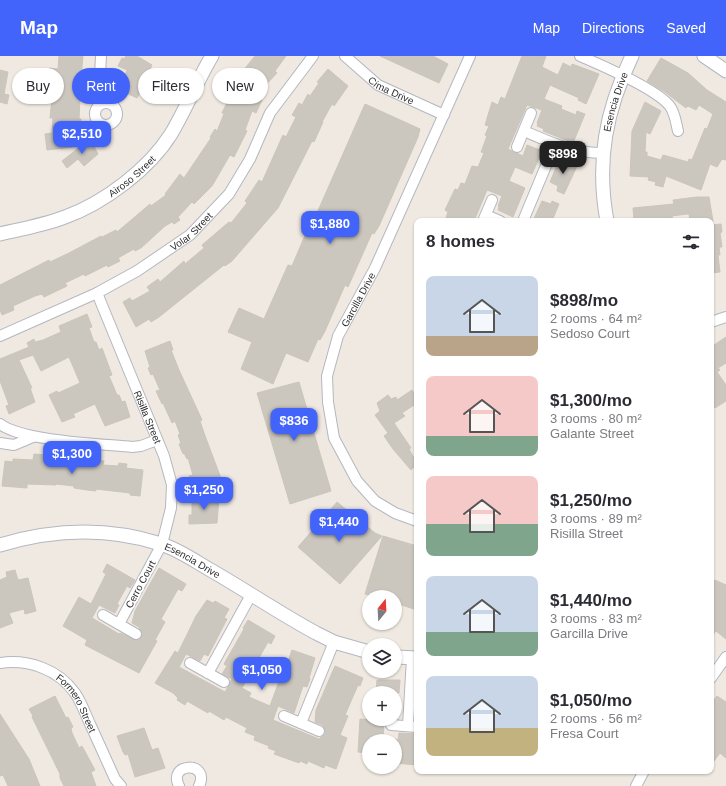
<!DOCTYPE html>
<html lang="en">
<head>
<meta charset="utf-8">
<style>
  body { margin:0; font-family:Arial,sans-serif; background:#f2f2f3; color:#2b2b33; height:100vh; display:flex; flex-direction:column; font-size:15px; white-space:nowrap }
  * { box-sizing:border-box; margin:0 }
  p { font-size:13px; color:#7c7c81 }
  .icon { flex:none; width:22px; height:22px; fill:none; stroke:currentColor; stroke-width:2; stroke-linecap:round; stroke-linejoin:round }
  .map { position:relative; flex:1; overflow:hidden }
  .details { position:absolute; left:414px; top:162px; width:300px; height:556px; display:flex; flex-direction:column; background:#fff; border-radius:8px; box-shadow:0 1px 3px #0004 }
  .details>* { flex:none }
  .banner { position:absolute; left:12px; top:12px; width:342px; height:36px; display:flex; gap:8px }
  .needle { width:26px; rotate:18deg }
  .controls { position:absolute; left:362px; top:534px; display:grid; gap:8px }
  .controls a { display:grid; place-items:center; width:40px; height:40px; border-radius:50%; background:#fff; box-shadow:0 1px 3px #0004; font-size:20px }
  .price { position:absolute; translate:-50% -34px; padding:0 9px; border-radius:8px; background:#4264fb; color:#fff; font-size:13px; line-height:26px; filter:drop-shadow(0 1px 2px #0008) }
  .price::after { content:''; position:absolute; left:50%; top:24px; width:12px; height:9px; margin-left:-6px; background:inherit; clip-path:polygon(0 0,100% 0,50% 100%) }
  .price.selected { background:#222; color:#fff }
  ul { padding:0; list-style:none }
  li { display:flex; align-items:center; gap:12px; height:100px; padding:0 12px }
  li span { display:grid; place-items:center; flex:none; width:112px; height:80px; border-radius:8px; color:#555 }
  li>.icon { margin-inline-start:auto }
  span .icon { width:48px; height:48px; fill:#fffc; stroke-width:1 }
  li b { font-size:17px }
  h2 { display:flex; justify-content:space-between; align-items:center; height:48px; padding:0 12px; font-size:17px }
  .chip { padding:0 14px; border-radius:18px; background:#fff; box-shadow:0 1px 3px #0004; font-size:14px; line-height:36px }
  .chip.selected { background:#4264fb; color:#fff }
  header { display:flex; align-items:center; gap:24px; box-sizing:border-box; height:56px; padding:0 20px; background:#4264fb; color:#fff }
  header strong { font-size:19px }
  nav { display:flex; gap:22px; margin-inline-start:auto; font-size:14px }
  .map>svg:first-child { display:block }
  .building { fill:#cbc7bf; stroke:#cbc5ba }
  .lines { fill:none; stroke-linecap:round; stroke-linejoin:round }
  .minor-casing { stroke:#b4b7c1; stroke-width:12 }
  .tertiary-casing { stroke:#b4b7c1; stroke-width:15 }
  .minor { stroke:#fff; stroke-width:10 }
  .tertiary { stroke:#fff; stroke-width:13 }
  .labels { text-anchor:middle; stroke-width:3.5; stroke-linejoin:round; paint-order:stroke }
  .street-label { font-size:10px; fill:#2e2e2e; stroke:#fff }
</style>
</head>
<body>
<header>
<strong>Map</strong>
<nav><a>Map</a><a>Directions</a><a>Saved</a></nav>
</header>
<div class="map">
<svg width="726" height="730" viewBox="0 0 726 730">
  <rect width="100%" height="100%" fill="#efe9e1"/>
  <!-- building -->
  <g class="building">
    <polygon points="59,0 83,0 81,21 84,22 83,34 82,43 80,43 79,63 81,63 80,72 70,71 73,91 47,94 45,78 52,77 53,62 50,62 54,21 48,21 49,12 58,13"/>
    <polygon points="126,0 137,0 152,9 144,26 153,30 149,38 141,35 137,42 120,34 127,14 118,10 122,2 124,3"/>
    <polygon points="255,0 286,0 275,15 277,17 262,33 258,43 262,44 256,57 252,55 245,74 247,75 234,101 230,99 212,130 194,148 192,146 178,161 180,164 174,168 172,166 165,170 141,192 135,195 134,193 118,202 120,205 108,211 107,209 85,220 84,218 65,227 67,230 44,241 42,238 35,240 13,250 14,254 2,259 0,254 0,229 49,204 50,206 69,197 101,180 102,181 116,174 117,176 150,148 151,150 166,139 165,138 180,118 184,122 211,82 210,81 215,73 217,75 224,58 222,57 232,36 233,37 242,16"/>
    <polygon points="380,0 433,0 448,8 439,27"/>
    <polygon points="522,0 546,0 542,11 558,19 563,7 571,11 572,8 599,18 586,48 578,44 579,42 550,29 544,43 562,50 561,53 576,59 577,55 585,58 573,87 543,75 544,73 537,70 538,68 537,67 542,54 527,49 508,93 523,100 527,89 542,95 532,118 515,111 509,125 525,132 513,161 498,154 499,151 498,150 502,140 487,134 474,165 445,165 448,156 445,154 455,133 458,134 461,127 465,128 472,110 478,111 484,97 481,96 487,80 485,79 489,70 485,69 492,46 498,49 501,41 505,43"/>
    <polygon points="661,2 688,17 707,34 726,46 726,104 722,103 717,111 710,108 701,134 666,120 663,131 655,129 656,126 648,124 649,121 630,120 632,75 645,46 661,55 650,78 646,76 645,96 647,96 647,100 661,104 663,99 688,106 689,103 692,104 705,72 707,73 713,58 699,49 696,54 688,50 686,52 665,36 647,25"/>
    <polygon points="328,13 348,30 334,50 332,48 322,66 323,66 314,86 312,85 278,152 232,205 225,210 224,209 159,261 151,266 149,263 136,271 123,246 130,242 132,245 150,235 147,231 158,223 160,226 184,205 185,208 204,192 202,189 229,166 231,167 247,147 245,145 259,124 262,126 283,79 286,81 296,61 292,59 299,47 302,49 308,38 310,40 319,27 317,26"/>
    <polygon points="0,14 8,16 4,38 9,39 7,48 0,46"/>
    <polygon points="365,48 420,73 418,81 379,170 374,178 372,177 348,231 345,229 325,275 320,284 318,283 308,306 286,297 273,328 241,313 252,286 228,276 239,252 264,263 288,209 292,210 315,156 317,157"/>
    <polygon points="90,83 98,98 84,110 78,103 67,112 62,105"/>
    <polygon points="560,102 578,108 564,138 557,135 558,130 550,126"/>
    <polygon points="697,141 709,141 713,165 690,165 689,158 687,158 672,160 673,165 634,165 633,152 674,148 673,144"/>
    <polygon points="542,145 551,148 552,145 559,148 552,165 533,165"/>
    <polygon points="721,168 722,176 720,177 722,191 719,191 720,199 718,199 720,216 711,217 711,169"/>
    <polygon points="87,258 92,271 89,272 94,286 96,286 99,294 102,292 112,319 109,320 117,339 119,339 122,346 125,345 130,361 105,370 95,348 73,358 75,361 62,366 49,339 57,335 58,337 80,327 69,301 41,315 33,299 19,304 32,332 30,332 35,346 9,358 6,350 9,349 0,325 0,303 29,291 27,287 34,283 35,286 43,284 61,276 59,270"/>
    <polygon points="726,281 726,307 718,312 720,314 717,316 726,329 726,345 715,352 711,346 711,291"/>
    <polygon points="170,285 173,294 171,294 179,314 202,364 200,365 204,377 222,425 192,433 189,420 193,419 188,402 187,403 184,397 183,398 179,388 181,387 178,379 180,378 175,365 172,367 163,347 162,348 156,335 160,334 153,318 151,319 148,312 150,311 145,295"/>
    <polygon points="299,326 331,435 290,448 257,337"/>
    <polygon points="412,334 414,337 417,334 417,347 402,357 405,360 394,367 411,392 409,393 417,408 411,414 393,393 384,380 388,377 375,359 380,355 377,347 388,339 391,343 396,341 397,344"/>
    <polygon points="34,398 47,399 47,403 62,404 62,400 70,401 70,404 90,406 90,404 104,405 103,409 118,410 119,407 127,408 126,412 143,414 140,440 130,439 130,437 96,433 96,435 87,434 74,432 74,430 56,428 56,429 27,428 27,432 2,430 5,405 13,406 13,403 33,404"/>
    <polygon points="213,441 219,442 217,467 189,468 189,459 192,459 192,442"/>
    <polygon points="337,446 375,477 382,480 340,528 298,491"/>
    <polygon points="383,480 417,490 417,554 395,547 395,541 375,541 365,538"/>
    <polygon points="107,508 135,524 130,532 127,530 117,548 119,549 115,557 99,549 92,562 119,578 120,577 136,584 140,583 142,578 139,571 132,567 135,555 159,512 186,528 182,535 178,533 161,563 165,566 155,584 157,585 139,617 85,589 87,584 63,570 79,541 91,548 106,518 103,516"/>
    <polygon points="15,514 18,524 28,522 36,555 25,558 24,553 9,557 13,567 0,572 0,524 7,521 6,516"/>
    <polygon points="715,524 726,529 726,583 716,575 711,581 711,533"/>
    <polygon points="207,544 213,547 215,545 229,553 224,562 227,563 208,600 204,598 200,605 186,598 179,611 225,636 232,623 222,618 227,610 224,608 244,573 243,572 248,564 275,580 271,588 268,586 242,632 251,637 249,641 270,650 281,620 278,619 281,611 285,613 292,594 315,602 309,622 310,623 307,631 303,630 294,657 278,650 273,664 319,683 325,678 325,675 323,669 315,666 316,654 335,610 363,622 360,630 358,629 345,659 348,660 340,679 347,682 336,713 325,709 324,712 308,705 307,708 300,705 299,707 274,698 276,695 268,692 269,690 254,684 255,680 245,676 247,672 226,661 224,664 209,655 208,657 187,645 185,649 177,644 178,642 173,637 155,627 175,595 178,597 196,560"/>
    <polygon points="377,624 400,624 399,637 376,637"/>
    <polygon points="55,640 66,662 68,661 73,671 71,672 72,677 79,692 82,690 95,714 91,716 96,730 64,730 60,722 60,718 32,661 33,660 29,653"/>
    <polygon points="717,640 726,646 726,702 720,697 711,709 711,648"/>
    <polygon points="0,658 29,703 40,730 8,730 3,719 0,720"/>
    <polygon points="360,663 384,665 383,685 369,685 369,697 358,696"/>
    <polygon points="144,672 152,694 158,692 165,712 135,721 128,698 125,699 123,696 117,680"/>
    <polygon points="399,677 417,678 417,709 395,707 395,683 398,684"/>
  </g>
  <g class="lines">
    <!-- minor casing -->
    <g class="minor-casing">
      <g id="minor">
        <polyline points="101,0 100,19 105,47"/>
        <path id="s1" d="M 345,0 L 378,29 L 444,59"/>
        <path d="M 580,0 C 601,9 655,33 669,49 C 675,56 676,67 678,75"/>
        <circle cx="106" cy="58" r="11"/>
        <path d="M 524,75 C 552,87 572,97 603,97"/>
        <polyline points="517,91 531,57"/>
        <polyline points="486,159 500,165"/>
        <polyline points="483,165 492,144"/>
        <polyline points="523,165 555,88"/>
        <path id="s2" d="M 97,237 L 164,400 L 172,429 L 171,452 L 162,488 L 119,568"/>
        <polyline points="711,266 726,261"/>
        <path id="s3" d="M 0,280 L 97,237 L 137,215 L 190,179 L 229,138 L 250,103 L 270,57 L 313,0"/>
        <path d="M 0,368 C 21,385 102,388 132,391 L 141,390 L 157,384"/>
        <polyline points="0,387 14,389 33,381"/>
        <path id="s4" d="M 417,465 L 395,457 L 375,445 L 357,425 L 334,382 L 328,346 L 327,320 L 338,280 L 375,212 L 470,0"/>
        <polyline points="103,559 136,578"/>
        <path id="s5" d="M 0,607 C 28,603 58,613 75,637 C 82,647 86,660 91,670 C 99,688 107,705 115,723 L 121,730"/>
        <polyline points="190,607 224,626"/>
        <polyline points="208,617 251,539"/>
        <polyline points="711,622 726,601"/>
        <polyline points="284,660 319,675"/>
        <polyline points="301,667 334,586"/>
        <polyline points="391,669 417,671"/>
        <polyline points="408,670 412,602"/>
        <path d="M 179,730 C 167,706 211,705 199,730"/>
        <polyline points="636,730 644,715"/>
      </g>
    </g>
    <!-- tertiary casing -->
    <g class="tertiary-casing">
      <g id="tertiary">
        <polyline points="704,0 726,15"/>
        <path id="s6" d="M 607,165 C 596,105 606,54 632,0"/>
        <path id="s7" d="M 0,178 C 22,173 44,169 65,161 C 104,147 149,113 171,78 C 186,53 197,25 212,0"/>
        <path id="s8" d="M 0,489 C 53,473 108,471 161,488 C 177,493 192,503 207,512 C 244,533 279,557 316,577 L 334,586 L 369,596"/>
        <polyline points="395,601 417,602"/>
      </g>
    </g>
    <!-- minor -->
    <use href="#minor" class="minor"/>
    <!-- tertiary -->
    <use href="#tertiary" class="tertiary"/>
  </g>
  <g class="labels">
    <!-- street labels -->
    <g class="street-label">
      <text dy="4" stroke="none"><textPath href="#s1" startOffset="58">Cima Drive</textPath></text>
      <text dy="4" stroke="none"><textPath href="#s6" startOffset="121">Esencia Drive</textPath></text>
      <text dy="4" stroke="none"><textPath href="#s7" startOffset="146">Airoso Street</textPath></text>
      <text dy="4" stroke="none"><textPath href="#s3" startOffset="219">Volar Street</textPath></text>
      <text dy="4" stroke="none"><textPath href="#s4" startOffset="268">Garcilla Drive</textPath></text>
      <text dy="4" stroke="none"><textPath href="#s2" startOffset="134">Risilla Street</textPath></text>
      <text dy="4" stroke="none"><textPath href="#s8" startOffset="199">Esencia Drive</textPath></text>
      <text transform="translate(140 528) rotate(-62)" y="4">Cerro Court</text>
      <text dy="4" stroke="none"><textPath href="#s5" startOffset="94">Formero Street</textPath></text>
    </g>
  </g>
</svg>
<div class="controls">
<a><svg class="needle" viewBox="-14 -14 28 28"><path d="M0-13l5 13h-10z" fill="#e53935"/><path d="M0 13l5-13h-10z" fill="#7c7c81"/></svg></a>
<a><svg class="icon" aria-label="layers" viewBox="0 0 24 24"><path d="M12 4l9 5-9 5-9-5zM3 14l9 5 9-5"/></svg></a>
<a>+</a>
<a>−</a>
</div>
<b class="price" style="left:82px;top:99px">$2,510</b>
<b class="price selected" style="left:563px;top:119px">$898</b>
<b class="price" style="left:330px;top:189px">$1,880</b>
<b class="price" style="left:294px;top:386px">$836</b>
<b class="price" style="left:72px;top:419px">$1,300</b>
<b class="price" style="left:204px;top:455px">$1,250</b>
<b class="price" style="left:339px;top:487px">$1,440</b>
<b class="price" style="left:262px;top:635px">$1,050</b>
<div class="banner">
<a class="chip">Buy</a>
<a class="chip selected">Rent</a>
<a class="chip">Filters</a>
<a class="chip">New</a>
</div>
<section class="details">
<h2>8 homes<svg class="icon" aria-label="filters" viewBox="0 0 24 24"><path d="M4 7h16M4 17h16"/><circle cx="9" cy="7" r="2"/><circle cx="15" cy="17" r="2"/></svg></h2>
<ul>
<li><span style="background:linear-gradient(#c9d6e8 75%,#b9a48a 0)"><svg class="icon" aria-label="home" viewBox="0 0 24 24"><path d="M3 11l9-7 9 7M6 9v11h12V9"/></svg></span><div><b>$898/mo</b><p>2 rooms · 64 m²</p><p>Sedoso Court</p></div></li>
<li><span style="background:linear-gradient(#f6c9c9 75%,#7fa58c 0)"><svg class="icon" aria-label="home" viewBox="0 0 24 24"><path d="M3 11l9-7 9 7M6 9v11h12V9"/></svg></span><div><b>$1,300/mo</b><p>3 rooms · 80 m²</p><p>Galante Street</p></div></li>
<li><span style="background:linear-gradient(#f6c9c9 60%,#7fa58c 0)"><svg class="icon" aria-label="home" viewBox="0 0 24 24"><path d="M3 11l9-7 9 7M6 9v11h12V9"/></svg></span><div><b>$1,250/mo</b><p>3 rooms · 89 m²</p><p>Risilla Street</p></div></li>
<li><span style="background:linear-gradient(#c9d6e8 70%,#7fa58c 0)"><svg class="icon" aria-label="home" viewBox="0 0 24 24"><path d="M3 11l9-7 9 7M6 9v11h12V9"/></svg></span><div><b>$1,440/mo</b><p>3 rooms · 83 m²</p><p>Garcilla Drive</p></div></li>
<li><span style="background:linear-gradient(#c9d6e8 65%,#c2b280 0)"><svg class="icon" aria-label="home" viewBox="0 0 24 24"><path d="M3 11l9-7 9 7M6 9v11h12V9"/></svg></span><div><b>$1,050/mo</b><p>2 rooms · 56 m²</p><p>Fresa Court</p></div></li>
</ul>
</section>
</div>
</body>
</html>
